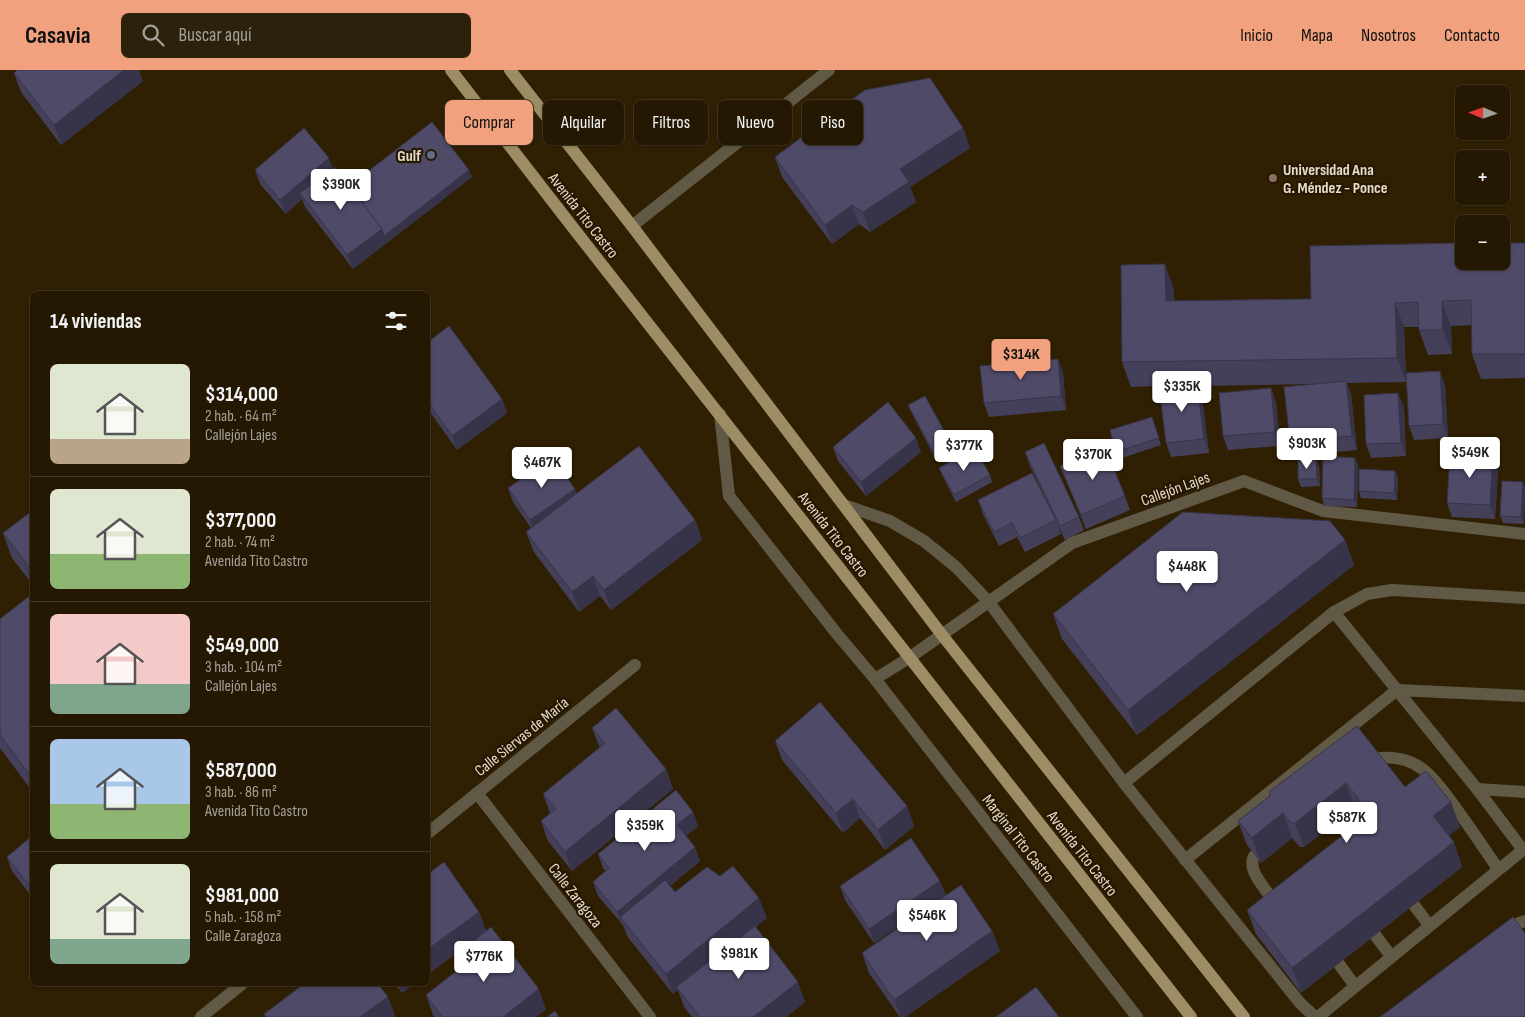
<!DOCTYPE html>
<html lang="es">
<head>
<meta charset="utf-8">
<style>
  body { margin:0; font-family:"Sofia Sans Condensed",sans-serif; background:#2c210c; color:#f1f3f6; height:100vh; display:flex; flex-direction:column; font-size:19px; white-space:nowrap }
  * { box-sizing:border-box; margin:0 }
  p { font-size:16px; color:#a3a099 }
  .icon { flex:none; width:28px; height:28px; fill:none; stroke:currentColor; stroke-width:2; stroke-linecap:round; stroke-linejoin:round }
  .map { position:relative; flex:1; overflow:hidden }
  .details { position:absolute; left:30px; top:221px; width:400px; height:695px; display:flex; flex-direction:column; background:#241802; border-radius:8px; box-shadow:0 1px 4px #0004,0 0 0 1px #413724 }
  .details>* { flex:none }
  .banner { position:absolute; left:445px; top:30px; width:475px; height:45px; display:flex; gap:10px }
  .needle { width:32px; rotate:272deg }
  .fabs { position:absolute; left:1455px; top:15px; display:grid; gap:10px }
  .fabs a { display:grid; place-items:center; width:55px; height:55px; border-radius:8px; background:#241802; box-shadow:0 1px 4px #0004,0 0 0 1px #413724; font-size:25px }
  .price { position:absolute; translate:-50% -42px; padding:0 11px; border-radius:5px; background:#fff; color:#222; font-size:16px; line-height:32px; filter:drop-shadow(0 1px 2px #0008) }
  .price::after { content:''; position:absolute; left:50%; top:30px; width:15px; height:11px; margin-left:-8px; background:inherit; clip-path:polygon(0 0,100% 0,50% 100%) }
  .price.active { background:#f1a17d; color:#111 }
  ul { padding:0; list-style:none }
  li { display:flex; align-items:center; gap:15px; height:125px; padding:0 20px }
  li+li { border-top:1px solid #413724 }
  li span { display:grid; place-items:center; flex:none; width:140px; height:100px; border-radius:8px; color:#555 }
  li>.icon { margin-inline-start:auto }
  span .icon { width:60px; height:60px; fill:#fffc; stroke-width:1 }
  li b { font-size:21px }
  h2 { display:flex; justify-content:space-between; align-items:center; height:60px; padding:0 20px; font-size:21px }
  .pill { padding:0 18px; border-radius:8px; background:#241802; box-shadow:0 1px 4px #0004,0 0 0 1px #413724; font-size:18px; line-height:45px }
  .pill.active { background:#f1a17d; color:#111 }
  header { display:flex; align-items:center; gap:30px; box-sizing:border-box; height:70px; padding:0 25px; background:#f1a17d; color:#111 }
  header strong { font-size:24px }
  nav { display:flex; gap:28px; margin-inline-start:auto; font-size:18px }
  .search { width:350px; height:45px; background:#2c210c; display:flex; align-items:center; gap:12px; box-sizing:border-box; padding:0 18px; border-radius:8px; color:#a3a099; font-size:19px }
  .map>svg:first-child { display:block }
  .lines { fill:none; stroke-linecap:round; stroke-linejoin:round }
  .lane { stroke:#605945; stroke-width:12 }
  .street { stroke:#605945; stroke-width:12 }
  .primary { stroke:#9c8d64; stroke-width:12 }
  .wall { fill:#444059 }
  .shaded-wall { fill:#373449 }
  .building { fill:#4f4a68; stroke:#373449 }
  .service-dot { fill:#5c6f8a; stroke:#261700; stroke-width:2 }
  .education-dot { fill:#8d6e63; stroke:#261700; stroke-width:2 }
  .labels { text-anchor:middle; stroke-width:4.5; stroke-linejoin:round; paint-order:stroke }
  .poi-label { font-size:16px; font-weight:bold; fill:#e5dbcb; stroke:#261700; text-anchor:end }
  .street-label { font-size:16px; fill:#e5dbcb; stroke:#261700 }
</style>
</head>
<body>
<header>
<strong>Casavia</strong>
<div class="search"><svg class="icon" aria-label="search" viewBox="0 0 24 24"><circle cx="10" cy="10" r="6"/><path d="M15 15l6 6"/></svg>Buscar aquí</div>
<nav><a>Inicio</a><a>Mapa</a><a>Nosotros</a><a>Contacto</a></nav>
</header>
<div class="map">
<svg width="1525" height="947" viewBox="0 0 1525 947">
  <rect width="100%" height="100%" fill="#302003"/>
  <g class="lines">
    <!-- lane -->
    <g class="lane">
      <polyline points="844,435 890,451 924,471 956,497 988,531 1124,713 1300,933 1315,947"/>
      <polyline points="1334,542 1367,524 1392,520 1525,528"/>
      <path d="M 1373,689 C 1389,686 1407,688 1421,698 C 1432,705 1439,716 1447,726 C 1465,750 1482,775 1498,799"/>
      <polyline points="1124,713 1334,542 1477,719 1523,780 1318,947"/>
      <polyline points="1477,719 1525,722"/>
      <path d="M 1255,785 C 1245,798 1265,818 1272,829"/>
      <polyline points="1185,790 1397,620 1525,626"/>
      <polyline points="1414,835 1429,855"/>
      <polyline points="1505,861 1511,856 1525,851"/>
      <polyline points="1375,865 1391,886"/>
      <polyline points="1339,894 1355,916"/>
    </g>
    <!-- street -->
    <g class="street">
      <polyline points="632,156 829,0"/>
      <polyline points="720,344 729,426 837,564 875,609 1137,947"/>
      <polyline points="875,609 909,588 1072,473 1244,411 1323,441 1525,464"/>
      <polyline points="477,723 650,947"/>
      <polyline points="428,763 635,595"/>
      <polyline points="201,947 242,914"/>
    </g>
    <!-- primary -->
    <g class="primary">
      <polyline points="451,0 574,159 1191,947"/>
      <polyline points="510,0 632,156 942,565 1244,947"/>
    </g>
  </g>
  <!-- wall -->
  <g class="wall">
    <polygon points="14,3 143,11 61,75 21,22"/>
    <polygon points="963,58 970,78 910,117 916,132 870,162 859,154 832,174 782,107 775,87"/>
    <polygon points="333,99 349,116 472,107 353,199 305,137 302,129 286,144 260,114 255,100"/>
    <polygon points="1525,173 1525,308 1481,309 1472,284 1472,255 1451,256 1452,284 1428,285 1419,260 1419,257 1404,257 1406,312 1347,313 1351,324 1357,380 1295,386 1290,372 1315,314 1198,316 1202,326 1209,383 1171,387 1166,373 1159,316 1131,317 1122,292 1174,219 1174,231 1311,229"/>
    <polygon points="428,272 502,329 507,343 457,380 428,339"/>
    <polygon points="1058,289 1063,303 1066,340 989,347 984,333"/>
    <polygon points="1445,315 1448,368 1414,370 1409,356"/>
    <polygon points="1276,332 1280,376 1228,380 1223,366"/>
    <polygon points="908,335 952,375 954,382 937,392 911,342"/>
    <polygon points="1404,337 1406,386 1371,388 1366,374"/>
    <polygon points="1152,347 1161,375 1119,389 1116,382"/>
    <polygon points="833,377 921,382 866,426 838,391"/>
    <polygon points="1025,382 1079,447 1084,460 1065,470 1030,396"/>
    <polygon points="1358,395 1357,437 1324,436 1322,428"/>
    <polygon points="1060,396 1125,426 1130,440 1086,459"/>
    <polygon points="1319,397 1320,416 1301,417 1298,409"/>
    <polygon points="939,398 990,405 992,412 956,432 942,405"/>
    <polygon points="1498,400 1495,449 1452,447 1447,433"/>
    <polygon points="1395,401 1398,408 1397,430 1361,428 1359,421"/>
    <polygon points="1525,417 1524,454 1503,453 1500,446"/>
    <polygon points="508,418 576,424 695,450 702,470 611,540 600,526 579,542 534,482 526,462 531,458 513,432"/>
    <polygon points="978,430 1056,450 1061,464 1025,482 1017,467 999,476 983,444"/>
    <polygon points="32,441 32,514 12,488 3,463"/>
    <polygon points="1345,470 1354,495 1137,665 1062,569 1053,544"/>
    <polygon points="32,524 32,721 0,678 0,549"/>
    <polygon points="1357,656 1405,717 1460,757 1448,766 1454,772 1462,797 1301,923 1256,864 1247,840 1364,748 1355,738 1304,777 1300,777 1292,768 1261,793 1247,775 1238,751"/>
    <polygon points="592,658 666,699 673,719 572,801 548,771 541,751 550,743 543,724 600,678"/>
    <polygon points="775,671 907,736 914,756 885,780 860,748 843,763 782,690"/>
    <polygon points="693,742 698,756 686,766 700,791 670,816 675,822 767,848 756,857 805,932 786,947 692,947 684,937 678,920 673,924 627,866 623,855 598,826 593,812 606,801 603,798 598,784"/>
    <polygon points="32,766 32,827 12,801 7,787"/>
    <polygon points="428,804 479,842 486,861 546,939 536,947 435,947 433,945 426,925 471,890 466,877 477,868 428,904"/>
    <polygon points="840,816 946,825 874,873 845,830"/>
    <polygon points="992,861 1000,881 905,947 900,947 869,903 862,883"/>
    <polygon points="395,914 414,914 402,923"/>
  </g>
  <!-- shaded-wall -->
  <g class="shaded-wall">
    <polygon points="124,0 139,0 143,11 61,75 54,55"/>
    <polygon points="963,58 970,78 910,117 916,132 870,162 863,142 900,99"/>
    <polygon points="329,88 334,102 300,123 302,129 286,144 280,130"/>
    <polygon points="469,100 472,107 353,199 347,185 382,159"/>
    <polygon points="852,135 859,154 832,174 825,155"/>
    <polygon points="1165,194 1174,219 1175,256 1166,231"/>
    <polygon points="1442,231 1451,256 1452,284 1443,260"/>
    <polygon points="1395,233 1404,257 1406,312 1397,288"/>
    <polygon points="1058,289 1063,303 1066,340 1061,326"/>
    <polygon points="1440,301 1445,315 1448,368 1443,354"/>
    <polygon points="1346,311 1351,324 1357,380 1352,366"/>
    <polygon points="1197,312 1202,326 1209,383 1204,369"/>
    <polygon points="1271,318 1276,332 1280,376 1275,362"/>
    <polygon points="1398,323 1404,337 1406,386 1401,373"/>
    <polygon points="502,329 507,343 457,380 452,366"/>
    <polygon points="916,368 921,382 866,426 861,412"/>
    <polygon points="1493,386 1498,400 1495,449 1490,435"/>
    <polygon points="1355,388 1358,395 1357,437 1354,430"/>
    <polygon points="1316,390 1319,397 1320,416 1317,409"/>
    <polygon points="1395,401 1398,408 1397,430 1394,423"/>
    <polygon points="1523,412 1525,417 1524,454 1521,447"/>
    <polygon points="575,419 580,433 535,463 530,450"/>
    <polygon points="695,450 702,470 611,540 604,520"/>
    <polygon points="1345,470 1354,495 1137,665 1128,640"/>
    <polygon points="593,506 600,526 579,542 572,522"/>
    <polygon points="666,699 673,719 572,801 565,782"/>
    <polygon points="1346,713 1355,738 1304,777 1295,753"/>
    <polygon points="853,729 860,748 843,763 836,743"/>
    <polygon points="1451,732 1460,757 1442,771 1433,746"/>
    <polygon points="907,736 914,756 885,780 878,760"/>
    <polygon points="693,742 698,756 682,769 677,755"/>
    <polygon points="1283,743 1292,768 1261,793 1252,768"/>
    <polygon points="1454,772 1462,797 1301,923 1292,898"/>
    <polygon points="695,777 700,791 625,853 620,847 622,856 617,842"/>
    <polygon points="940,811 946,825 874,873 869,859"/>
    <polygon points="759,828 767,848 679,920 676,917 678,920 673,924 666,904"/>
    <polygon points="479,842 486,861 428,904 428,879"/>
    <polygon points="992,861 1000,881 905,947 901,947 894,930"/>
    <polygon points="798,912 805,932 786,947 753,947"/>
    <polygon points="398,914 414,914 402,923"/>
    <polygon points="539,919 546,939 536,947 503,947"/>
    <polygon points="388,927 395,946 394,947 360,947"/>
  </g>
  <!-- building -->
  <g class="building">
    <polygon points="17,0 124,0 54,55 14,3"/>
    <polygon points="930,8 963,58 900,99 909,112 863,142 852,135 825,155 775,87 865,20"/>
    <polygon points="432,52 469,100 384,166 382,159 349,116"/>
    <polygon points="304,58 329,88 280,130 255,100"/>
    <polygon points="335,97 382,159 347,185 300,123"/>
    <polygon points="1464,173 1464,191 1501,191 1501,173 1525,173 1525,284 1472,284 1471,230 1442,231 1443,260 1419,260 1418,232 1395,233 1397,288 1122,292 1121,195 1165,194 1166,231 1311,229 1310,176"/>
    <polygon points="449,256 502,329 452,366 428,332 428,272"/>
    <polygon points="1058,289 1061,326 984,333 980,296"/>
    <polygon points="1440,301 1443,354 1409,356 1406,303"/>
    <polygon points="1346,311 1352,366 1290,372 1284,317"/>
    <polygon points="1197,312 1204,369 1166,373 1159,316"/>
    <polygon points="1271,318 1275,362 1223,366 1219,323"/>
    <polygon points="1398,323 1401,373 1366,374 1364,325"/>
    <polygon points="925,326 952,375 935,385 908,335"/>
    <polygon points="888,332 916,368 861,412 833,377"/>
    <polygon points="1152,347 1159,368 1116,382 1110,360"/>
    <polygon points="1044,373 1079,447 1060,456 1025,382"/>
    <polygon points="639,376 695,450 604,520 593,506 572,522 526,462"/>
    <polygon points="1105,377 1125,426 1081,445 1060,396"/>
    <polygon points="975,378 990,405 954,425 939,398"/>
    <polygon points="1450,384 1493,386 1490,435 1447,433"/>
    <polygon points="1323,386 1355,388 1354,430 1322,428"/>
    <polygon points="553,387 575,419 530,450 508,418"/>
    <polygon points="1298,390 1316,390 1317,409 1298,409"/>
    <polygon points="1359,399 1395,401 1394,423 1359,421"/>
    <polygon points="1032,403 1056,450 1020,468 1012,453 994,462 978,430"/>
    <polygon points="1502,411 1523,412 1521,447 1500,446"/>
    <polygon points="32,441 32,501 3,463"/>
    <polygon points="1183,442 1330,451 1345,470 1128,640 1053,544"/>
    <polygon points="32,524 32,708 0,665 0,549"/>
    <polygon points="820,632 907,736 878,760 853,729 836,743 775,671"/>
    <polygon points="616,638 666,699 565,782 541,751 556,739 543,724 605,673 592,658"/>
    <polygon points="1357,656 1405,717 1426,701 1451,732 1433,746 1454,772 1292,898 1247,840 1370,744 1346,713 1295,753 1291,753 1283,743 1252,768 1238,751 1270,726 1270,721"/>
    <polygon points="676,720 693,742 677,755 695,777 617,842 593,812 609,798 598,784"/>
    <polygon points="32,766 32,819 7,787"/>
    <polygon points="911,768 940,811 869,859 840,816"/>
    <polygon points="444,792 479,842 428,879 428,804"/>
    <polygon points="733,796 759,828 666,904 620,847 665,810 675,822 707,797 720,806"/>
    <polygon points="961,815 992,861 894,930 862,883"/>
    <polygon points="1513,847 1525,863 1525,947 1380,947"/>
    <polygon points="755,856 798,912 753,947 700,947 676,917"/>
    <polygon points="491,857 539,919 503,947 442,947 426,925 474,887 466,877"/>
    <polygon points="304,914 378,914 388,927 360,947 266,947 264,944"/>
    <polygon points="1036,917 1059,947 996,947"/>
    <polygon points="555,941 559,947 547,947"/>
  </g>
  <!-- markers -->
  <circle class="service-dot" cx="431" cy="85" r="5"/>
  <circle class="education-dot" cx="1273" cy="108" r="5"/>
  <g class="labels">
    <!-- poi labels -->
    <g class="poi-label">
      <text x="421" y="91">Gulf</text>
      <text x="1283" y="105" text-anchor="start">Universidad Ana<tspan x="1283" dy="18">G. Méndez - Ponce</tspan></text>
    </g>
    <!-- street labels -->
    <g class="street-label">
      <text transform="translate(584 145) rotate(52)" y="6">Avenida Tito Castro</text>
      <text transform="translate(1175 418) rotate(-20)" y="6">Callejón Lajes</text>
      <text transform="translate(834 464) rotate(52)" y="6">Avenida Tito Castro</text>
      <text transform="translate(521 666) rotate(-39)" y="6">Calle Siervas de María</text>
      <text transform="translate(1019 768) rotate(52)" y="6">Marginal Tito Castro</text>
      <text transform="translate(1083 783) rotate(52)" y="6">Avenida Tito Castro</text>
      <text transform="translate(576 825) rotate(52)" y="6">Calle Zaragoza</text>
    </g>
  </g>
</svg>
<div class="fabs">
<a><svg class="needle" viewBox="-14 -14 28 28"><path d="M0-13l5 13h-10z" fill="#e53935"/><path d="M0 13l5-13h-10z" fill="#a3a099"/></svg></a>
<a>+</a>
<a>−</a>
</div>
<b class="price" style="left:341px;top:141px">$390K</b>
<b class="price active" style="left:1021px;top:311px">$314K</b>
<b class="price" style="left:1182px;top:343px">$335K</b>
<b class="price" style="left:1307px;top:400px">$903K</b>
<b class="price" style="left:964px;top:402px">$377K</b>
<b class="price" style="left:1470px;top:409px">$549K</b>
<b class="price" style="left:1093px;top:411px">$370K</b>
<b class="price" style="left:542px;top:419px">$467K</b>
<b class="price" style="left:1187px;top:523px">$448K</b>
<b class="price" style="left:1347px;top:774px">$587K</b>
<b class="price" style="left:645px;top:782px">$359K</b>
<b class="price" style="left:927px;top:872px">$546K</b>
<b class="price" style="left:739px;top:910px">$981K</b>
<b class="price" style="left:484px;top:913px">$776K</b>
<div class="banner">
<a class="pill active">Comprar</a>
<a class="pill">Alquilar</a>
<a class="pill">Filtros</a>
<a class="pill">Nuevo</a>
<a class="pill">Piso</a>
</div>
<section class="details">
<h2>14 viviendas<svg class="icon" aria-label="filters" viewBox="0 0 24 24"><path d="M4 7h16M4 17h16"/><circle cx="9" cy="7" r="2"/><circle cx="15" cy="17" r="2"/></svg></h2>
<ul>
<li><span style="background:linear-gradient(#dfe7d0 75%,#b9a48a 0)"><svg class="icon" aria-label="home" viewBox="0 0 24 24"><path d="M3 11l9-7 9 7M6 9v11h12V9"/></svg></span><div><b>$314,000</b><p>2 hab. · 64 m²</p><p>Callejón Lajes</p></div></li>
<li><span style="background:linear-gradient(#dfe7d0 65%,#8fb573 0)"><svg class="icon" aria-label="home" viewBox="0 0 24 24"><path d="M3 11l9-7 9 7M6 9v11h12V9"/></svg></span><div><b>$377,000</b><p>2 hab. · 74 m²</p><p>Avenida Tito Castro</p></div></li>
<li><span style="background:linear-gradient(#f6c9c9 70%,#7fa58c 0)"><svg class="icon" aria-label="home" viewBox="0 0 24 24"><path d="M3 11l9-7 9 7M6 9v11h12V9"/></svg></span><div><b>$549,000</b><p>3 hab. · 104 m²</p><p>Callejón Lajes</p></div></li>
<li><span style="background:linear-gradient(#a9c7e8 65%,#8fb573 0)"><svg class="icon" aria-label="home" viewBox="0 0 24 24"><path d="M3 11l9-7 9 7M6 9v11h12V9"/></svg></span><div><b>$587,000</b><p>3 hab. · 86 m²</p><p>Avenida Tito Castro</p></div></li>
<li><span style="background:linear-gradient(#dfe7d0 75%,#7fa58c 0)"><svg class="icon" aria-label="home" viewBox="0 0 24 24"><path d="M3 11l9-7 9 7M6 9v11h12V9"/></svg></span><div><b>$981,000</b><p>5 hab. · 158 m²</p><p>Calle Zaragoza</p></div></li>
</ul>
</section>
</div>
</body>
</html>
